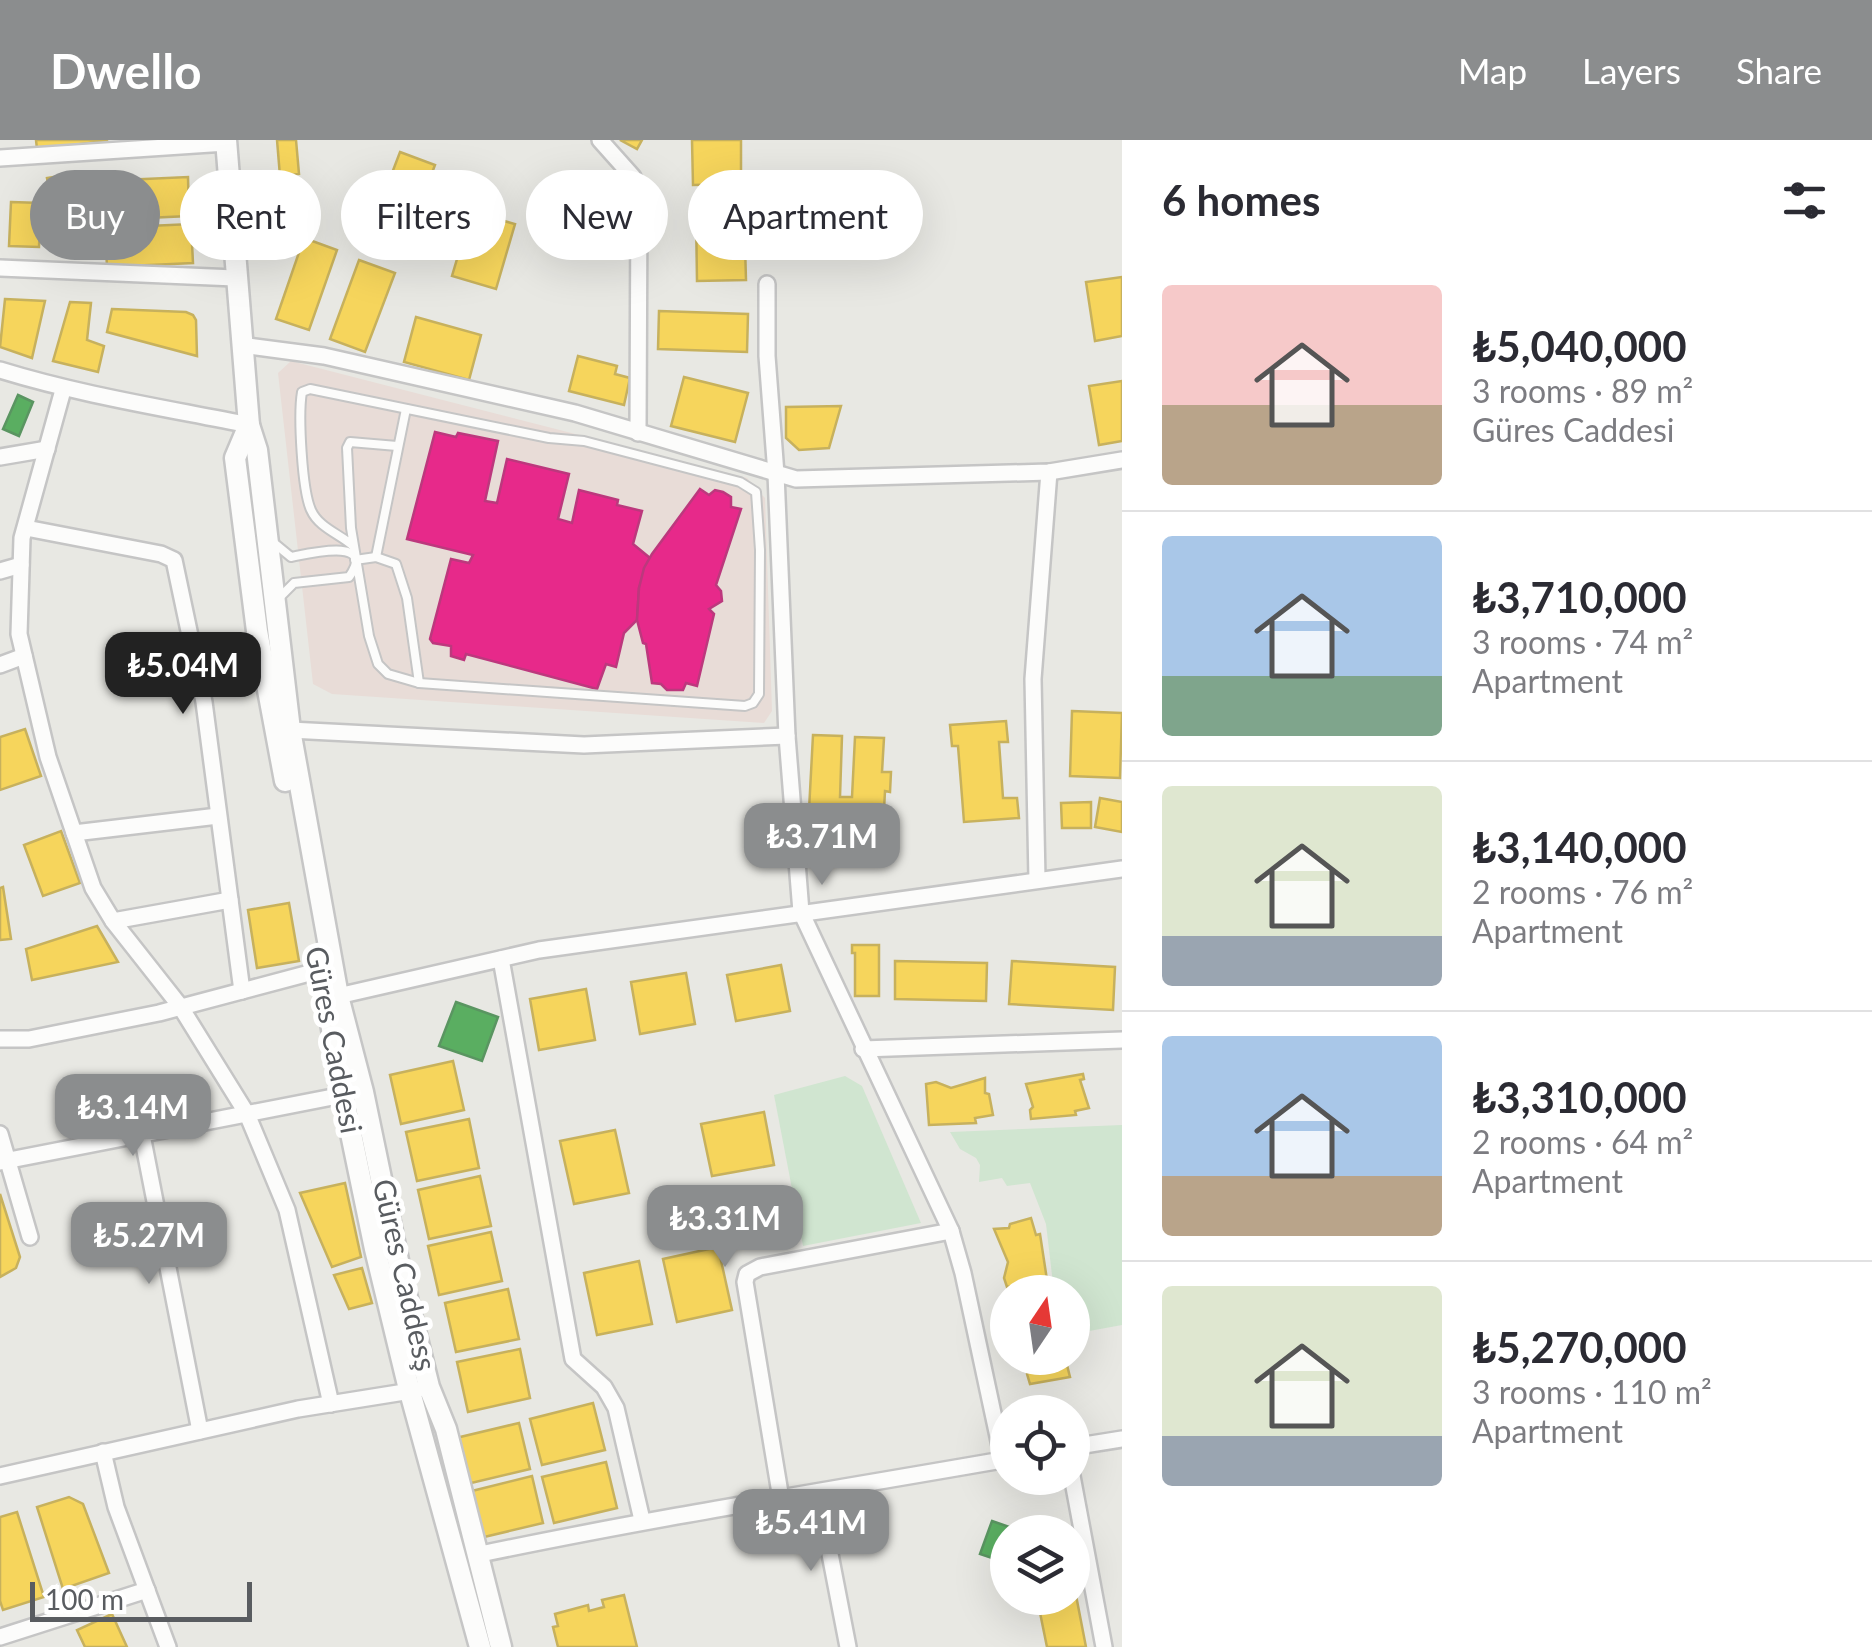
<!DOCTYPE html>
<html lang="en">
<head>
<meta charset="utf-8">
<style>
  body { margin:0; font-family:Lato,sans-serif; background:#f7f7f7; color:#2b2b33; height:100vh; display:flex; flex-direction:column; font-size:38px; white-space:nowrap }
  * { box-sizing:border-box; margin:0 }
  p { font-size:32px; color:#7c7c81 }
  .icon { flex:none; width:55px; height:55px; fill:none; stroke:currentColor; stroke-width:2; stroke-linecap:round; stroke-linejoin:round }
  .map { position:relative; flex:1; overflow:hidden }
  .sheet { display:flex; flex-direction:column; background:#fff; width:750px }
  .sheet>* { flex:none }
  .guide { position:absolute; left:30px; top:30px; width:940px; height:90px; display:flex; gap:20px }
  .needle { width:65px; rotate:13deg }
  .fabs { position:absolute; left:990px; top:1135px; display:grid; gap:20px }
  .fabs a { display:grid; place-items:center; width:100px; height:100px; border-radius:50%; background:#fff; box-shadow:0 10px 40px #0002; font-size:50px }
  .scale { position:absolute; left:30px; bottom:25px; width:222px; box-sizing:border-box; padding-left:10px; border:5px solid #595c60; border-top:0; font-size:28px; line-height:35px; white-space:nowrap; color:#595c60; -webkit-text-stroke:8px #fff; paint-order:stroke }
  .price { position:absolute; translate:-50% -85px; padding:0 22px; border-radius:20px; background:#8b8d8e; color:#fff; font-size:32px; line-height:65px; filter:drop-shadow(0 2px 5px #0008) }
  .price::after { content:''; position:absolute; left:50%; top:60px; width:30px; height:22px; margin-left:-15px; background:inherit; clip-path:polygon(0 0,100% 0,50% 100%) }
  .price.current { background:#222; color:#fff }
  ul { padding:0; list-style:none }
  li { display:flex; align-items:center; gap:30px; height:250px; padding:0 40px }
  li+li { border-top:2px solid #e1e1e2 }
  li span { display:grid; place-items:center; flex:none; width:280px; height:200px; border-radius:10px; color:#555 }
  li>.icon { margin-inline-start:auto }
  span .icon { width:120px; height:120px; fill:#fffc; stroke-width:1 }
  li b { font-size:42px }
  h2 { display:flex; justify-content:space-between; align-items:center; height:120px; padding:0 40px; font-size:42px }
  .pill { padding:0 35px; border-radius:45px; background:#fff; box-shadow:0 10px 40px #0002; font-size:35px; line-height:90px }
  .pill.current { background:#8b8d8e; color:#fff }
  header { display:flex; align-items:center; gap:60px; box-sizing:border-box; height:140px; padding:0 50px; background:#8b8d8e; color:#fff }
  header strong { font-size:48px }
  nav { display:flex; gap:55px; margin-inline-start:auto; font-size:35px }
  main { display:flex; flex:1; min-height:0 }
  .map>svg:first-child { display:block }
  .medical { fill:#e8dcd7 }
  .green { fill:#d0e5d0 }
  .homes { fill:#f6d55c; stroke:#c7b15d; stroke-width:2.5 }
  .health { fill:#e7298a; stroke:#bc387d; stroke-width:2.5 }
  .public { fill:#5aae61; stroke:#5a9561; stroke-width:2.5 }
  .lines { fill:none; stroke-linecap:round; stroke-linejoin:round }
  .lane-casing { stroke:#c5c5c5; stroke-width:12 }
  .street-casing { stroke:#c5c5c5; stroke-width:20 }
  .secondary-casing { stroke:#c6c6c6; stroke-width:25 }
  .lane { stroke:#fcfcfb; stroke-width:8 }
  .street { stroke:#fcfcfb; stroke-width:15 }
  .secondary { stroke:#fcfcfb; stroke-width:20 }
  .labels { text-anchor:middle; stroke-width:10; stroke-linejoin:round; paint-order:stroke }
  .street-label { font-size:30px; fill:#595c60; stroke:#fff }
</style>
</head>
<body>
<header>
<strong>Dwello</strong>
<nav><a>Map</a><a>Layers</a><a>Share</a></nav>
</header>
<main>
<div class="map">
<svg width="1122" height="1507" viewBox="0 0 1122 1507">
  <rect width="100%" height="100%" fill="#e8e8e3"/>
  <!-- medical -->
  <polygon class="medical" points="291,221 747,338 765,358 772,571 764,583 332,554 313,544 278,233"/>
  <!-- green -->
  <g class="green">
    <polygon points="845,936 862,946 921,1083 803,1106 774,955"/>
    <polygon points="1122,985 1122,1185 1073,1194 1072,1152 1054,1152 1046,1084 1030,1043 1007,1046 1002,1038 979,1042 980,1025 976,1018 960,1009 950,992"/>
  </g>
  <!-- homes -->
  <g class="homes">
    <polygon points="36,0 106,0 107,1 37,9"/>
    <polygon points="277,0 296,0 299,34 280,36"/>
    <polygon points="620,0 642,0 637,9"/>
    <polygon points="692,0 741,0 741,44 693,45"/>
    <polygon points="400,12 435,25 408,96 373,83"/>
    <polygon points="86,32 99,109 60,115 47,38"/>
    <polygon points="188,37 189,76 103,80 101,41"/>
    <polygon points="11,62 41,63 39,107 9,106"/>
    <polygon points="471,72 515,84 496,149 452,136"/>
    <polygon points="744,72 746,140 697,141 696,74"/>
    <polygon points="191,84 193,123 107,127 105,88"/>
    <polygon points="304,98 337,110 309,190 276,179"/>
    <polygon points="359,120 395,133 365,212 330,199"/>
    <polygon points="1122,137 1122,196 1095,201 1086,142"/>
    <polygon points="5,159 45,161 32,218 0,207"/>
    <polygon points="70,162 91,163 87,200 104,206 98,232 53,221"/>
    <polygon points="112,169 186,172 193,175 196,180 197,216 107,192"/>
    <polygon points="659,171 748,174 747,212 658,209"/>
    <polygon points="416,177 481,195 469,240 404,222"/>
    <polygon points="578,216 617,226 615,234 630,238 624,265 569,251"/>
    <polygon points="684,237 748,253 735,302 671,286"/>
    <polygon points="1122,241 1122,301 1099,305 1089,246"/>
    <polygon points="841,266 829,308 799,310 786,298 786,267"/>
    <polygon points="1072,571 1122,573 1120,638 1070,636"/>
    <polygon points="1006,581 1008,602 999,602 1003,658 1017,658 1019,678 964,682 958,606 952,606 950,585"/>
    <polygon points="25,589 41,636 0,650 0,597"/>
    <polygon points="813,595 842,596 840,657 852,657 855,597 884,598 882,632 891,632 890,652 885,651 882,708 857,707 857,689 841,688 840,710 807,708"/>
    <polygon points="1100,658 1122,662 1122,692 1095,687"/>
    <polygon points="1091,662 1091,688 1062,688 1061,663"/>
    <polygon points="61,691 80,743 43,756 24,705"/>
    <polygon points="3,747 11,799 0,800 0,748"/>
    <polygon points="289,763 299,821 257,828 248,770"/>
    <polygon points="97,786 118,822 32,840 26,809"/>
    <polygon points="852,805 879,805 879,856 855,856 855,813 852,813"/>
    <polygon points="895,821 987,823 986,861 895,859"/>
    <polygon points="1012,821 1115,827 1113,870 1009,864"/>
    <polygon points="781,825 790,871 736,881 727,835"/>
    <polygon points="686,833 695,884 640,894 631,842"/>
    <polygon points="586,849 595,900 539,910 530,859"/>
    <polygon points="453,921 464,970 401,984 390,935"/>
    <polygon points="1083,934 1084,939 1080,940 1089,968 1075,971 1076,975 1031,979 1030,970 1033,967 1026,944"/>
    <polygon points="985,938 985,953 989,954 993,975 975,978 976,983 929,985 926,944 936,942 951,948"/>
    <polygon points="764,972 774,1025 712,1036 701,984"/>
    <polygon points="469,979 479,1028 417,1041 406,992"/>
    <polygon points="615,990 629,1053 574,1064 560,1001"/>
    <polygon points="480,1036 491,1086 429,1099 418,1050"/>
    <polygon points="345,1043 361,1117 332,1127 300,1053"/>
    <polygon points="0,1054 20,1117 16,1128 0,1137"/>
    <polygon points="1031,1078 1036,1095 1040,1094 1047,1140 1007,1147 1004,1138 1008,1122 994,1089 1009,1088 1010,1084"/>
    <polygon points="491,1092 502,1141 439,1155 428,1106"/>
    <polygon points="718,1107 732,1170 677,1182 663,1119"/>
    <polygon points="639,1121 652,1184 597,1195 584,1133"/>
    <polygon points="362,1128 372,1163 349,1169 334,1135"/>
    <polygon points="508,1149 519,1199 456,1212 445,1163"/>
    <polygon points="520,1209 530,1258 468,1272 457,1222"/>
    <polygon points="1069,1218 1069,1221 1066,1221 1070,1237 1030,1244 1027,1234 1030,1218"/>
    <polygon points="593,1263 605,1310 542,1325 530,1279"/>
    <polygon points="519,1283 530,1329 467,1344 456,1298"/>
    <polygon points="606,1322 617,1368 554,1383 542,1337"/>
    <polygon points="532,1336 543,1383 480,1398 468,1352"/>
    <polygon points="69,1357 83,1364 109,1433 63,1449 37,1367"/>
    <polygon points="17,1372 44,1457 3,1470 0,1461 0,1377"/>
    <polygon points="1074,1445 1086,1507 1047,1507 1037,1458 1072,1458"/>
    <polygon points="624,1455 637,1507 558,1507 553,1487 558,1486 555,1474 588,1465 589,1471 604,1467 602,1460"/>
    <polygon points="112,1474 127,1507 85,1507 77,1490"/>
  </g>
  <!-- health -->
  <g class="health">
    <polygon points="435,292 456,297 458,293 498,301 485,361 497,363 507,319 569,334 558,379 572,383 579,350 618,360 617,365 642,371 633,404 650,418 639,448 637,480 624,493 616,527 606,524 597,549 466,514 464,520 451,516 451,506 433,503 430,499 451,419 469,423 473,415 407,399"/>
    <polygon points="700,349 709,355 715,350 723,352 731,357 731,367 741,369 716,445 721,451 722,461 709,469 714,474 697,546 686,543 683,550 667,550 661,544 652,543 646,504 643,503 637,480 639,448 644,428 652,414"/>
  </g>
  <!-- public -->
  <g class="public">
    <polygon points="18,255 33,262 19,296 3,289"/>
    <polygon points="456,862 498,877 482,921 439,906"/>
    <polygon points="992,1381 1018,1390 1008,1392 1007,1423 980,1414"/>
  </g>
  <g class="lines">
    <!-- lane casing -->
    <g class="lane-casing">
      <g id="lane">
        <path d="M 274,403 L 291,417 C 307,414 378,396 349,437 L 294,443 L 280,457"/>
        <path d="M 353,406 C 340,394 319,388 311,370 C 302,350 298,275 302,252 L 310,249 L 549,298 L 584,301 L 740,342 L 756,352 L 760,410 L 759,554 L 753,563 L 745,566 L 419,543 L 388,534 L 378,524 L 369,496 L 351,388 L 347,308 L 350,302 L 397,306"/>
        <polyline points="376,417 406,269"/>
        <polyline points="355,420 376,417 396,424 407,458 419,543"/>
      </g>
    </g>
    <!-- street casing -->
    <g class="street-casing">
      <g id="street">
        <polyline points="600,0 633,37 639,55 638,293"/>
        <polyline points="0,18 226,3"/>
        <polyline points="0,128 235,138"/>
        <polyline points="767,144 767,216 776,334 787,596 801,772 951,1091 963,1133 1003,1320"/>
        <polyline points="241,205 324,216 575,273 796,339 1049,332 1122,320"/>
        <path d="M 0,230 C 81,255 165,268 249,285"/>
        <polyline points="63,250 22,398 19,494 48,617 93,748 113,781 180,866 247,974 287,1070 331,1264"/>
        <polyline points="0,317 47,309"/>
        <polyline points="26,388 161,414 174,420 204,562 242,851"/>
        <polyline points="0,431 21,425"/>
        <polyline points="0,525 24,516"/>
        <polyline points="290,590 584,605 787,596"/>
        <polyline points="74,693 218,676"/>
        <polyline points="1037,740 1033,539 1049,332"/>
        <polyline points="113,781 230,760"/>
        <polyline points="501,819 573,1219 604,1247 616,1268 642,1380"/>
        <polyline points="338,856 539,810 1122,729"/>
        <polyline points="0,899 29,899 159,873 332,827"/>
        <polyline points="863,909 1122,900"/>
        <polyline points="0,994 30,1097"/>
        <polyline points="142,995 200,1291"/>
        <polyline points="0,1022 343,955"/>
        <polyline points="1072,1307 1122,1299"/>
        <polyline points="103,1312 116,1367 168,1507"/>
        <polyline points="0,1336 298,1269 417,1250"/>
        <polyline points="1072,1336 1104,1507"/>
        <polyline points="818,1352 848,1507"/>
        <polyline points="781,1359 745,1142 747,1134 760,1127 951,1091"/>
        <path d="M 476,1415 C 652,1378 830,1350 1008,1319"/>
        <polyline points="0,1497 147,1450"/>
      </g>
    </g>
    <!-- secondary casing -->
    <g class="secondary-casing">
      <g id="secondary">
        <polyline points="226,0 249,285 257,310 290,590 338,856 363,952 400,1130 429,1247 446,1289 501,1507"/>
        <polyline points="249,285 235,318 257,491 285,641"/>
        <polyline points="329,871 343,955 375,1109 407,1241 480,1507"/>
      </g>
    </g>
    <!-- lane -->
    <use href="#lane" class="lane"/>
    <!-- street -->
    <use href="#street" class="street"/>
    <!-- secondary -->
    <use href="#secondary" class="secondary"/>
  </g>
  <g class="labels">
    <!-- street labels -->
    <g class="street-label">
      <text transform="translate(333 900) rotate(79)" y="10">Güres Caddesi</text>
      <text transform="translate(404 1135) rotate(77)" y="10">Güres Caddesş</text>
    </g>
  </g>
</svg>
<div class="fabs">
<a><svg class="needle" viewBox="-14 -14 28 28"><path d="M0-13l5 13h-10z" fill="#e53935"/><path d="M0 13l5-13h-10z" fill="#7c7c81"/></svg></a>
<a><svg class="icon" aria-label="locate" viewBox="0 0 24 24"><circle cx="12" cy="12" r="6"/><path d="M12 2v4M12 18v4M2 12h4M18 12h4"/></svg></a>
<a><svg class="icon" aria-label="layers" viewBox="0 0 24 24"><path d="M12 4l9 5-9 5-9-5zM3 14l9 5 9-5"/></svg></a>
</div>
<div class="scale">100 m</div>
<b class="price current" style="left:183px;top:577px">₺5.04M</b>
<b class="price" style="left:822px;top:748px">₺3.71M</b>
<b class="price" style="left:133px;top:1019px">₺3.14M</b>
<b class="price" style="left:725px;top:1130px">₺3.31M</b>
<b class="price" style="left:149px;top:1147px">₺5.27M</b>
<b class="price" style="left:811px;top:1434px">₺5.41M</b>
<div class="guide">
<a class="pill current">Buy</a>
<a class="pill">Rent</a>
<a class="pill">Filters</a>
<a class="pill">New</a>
<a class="pill">Apartment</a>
</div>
</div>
<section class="sheet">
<h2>6 homes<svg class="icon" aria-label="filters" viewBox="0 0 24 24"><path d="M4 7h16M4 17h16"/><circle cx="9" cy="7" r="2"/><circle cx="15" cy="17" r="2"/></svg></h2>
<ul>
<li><span style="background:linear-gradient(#f6c9c9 60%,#b9a48a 0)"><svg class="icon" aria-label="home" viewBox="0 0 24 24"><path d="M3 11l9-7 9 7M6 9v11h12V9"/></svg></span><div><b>₺5,040,000</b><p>3 rooms · 89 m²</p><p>Güres Caddesi</p></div></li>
<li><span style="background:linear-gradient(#a9c7e8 70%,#7fa58c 0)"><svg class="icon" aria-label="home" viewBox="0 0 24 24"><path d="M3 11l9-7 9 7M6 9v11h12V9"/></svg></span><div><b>₺3,710,000</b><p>3 rooms · 74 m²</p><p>Apartment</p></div></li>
<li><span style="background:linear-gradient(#dfe7d0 75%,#9aa5b1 0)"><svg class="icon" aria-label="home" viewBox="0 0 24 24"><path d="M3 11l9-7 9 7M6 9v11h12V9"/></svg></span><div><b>₺3,140,000</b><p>2 rooms · 76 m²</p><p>Apartment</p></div></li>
<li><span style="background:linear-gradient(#a9c7e8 70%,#b9a48a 0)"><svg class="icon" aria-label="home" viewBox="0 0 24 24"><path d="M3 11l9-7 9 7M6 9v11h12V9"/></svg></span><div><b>₺3,310,000</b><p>2 rooms · 64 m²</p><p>Apartment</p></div></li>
<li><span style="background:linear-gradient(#dfe7d0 75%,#9aa5b1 0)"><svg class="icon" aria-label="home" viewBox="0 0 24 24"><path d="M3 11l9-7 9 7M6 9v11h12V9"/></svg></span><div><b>₺5,270,000</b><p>3 rooms · 110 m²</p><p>Apartment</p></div></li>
</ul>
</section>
</main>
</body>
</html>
